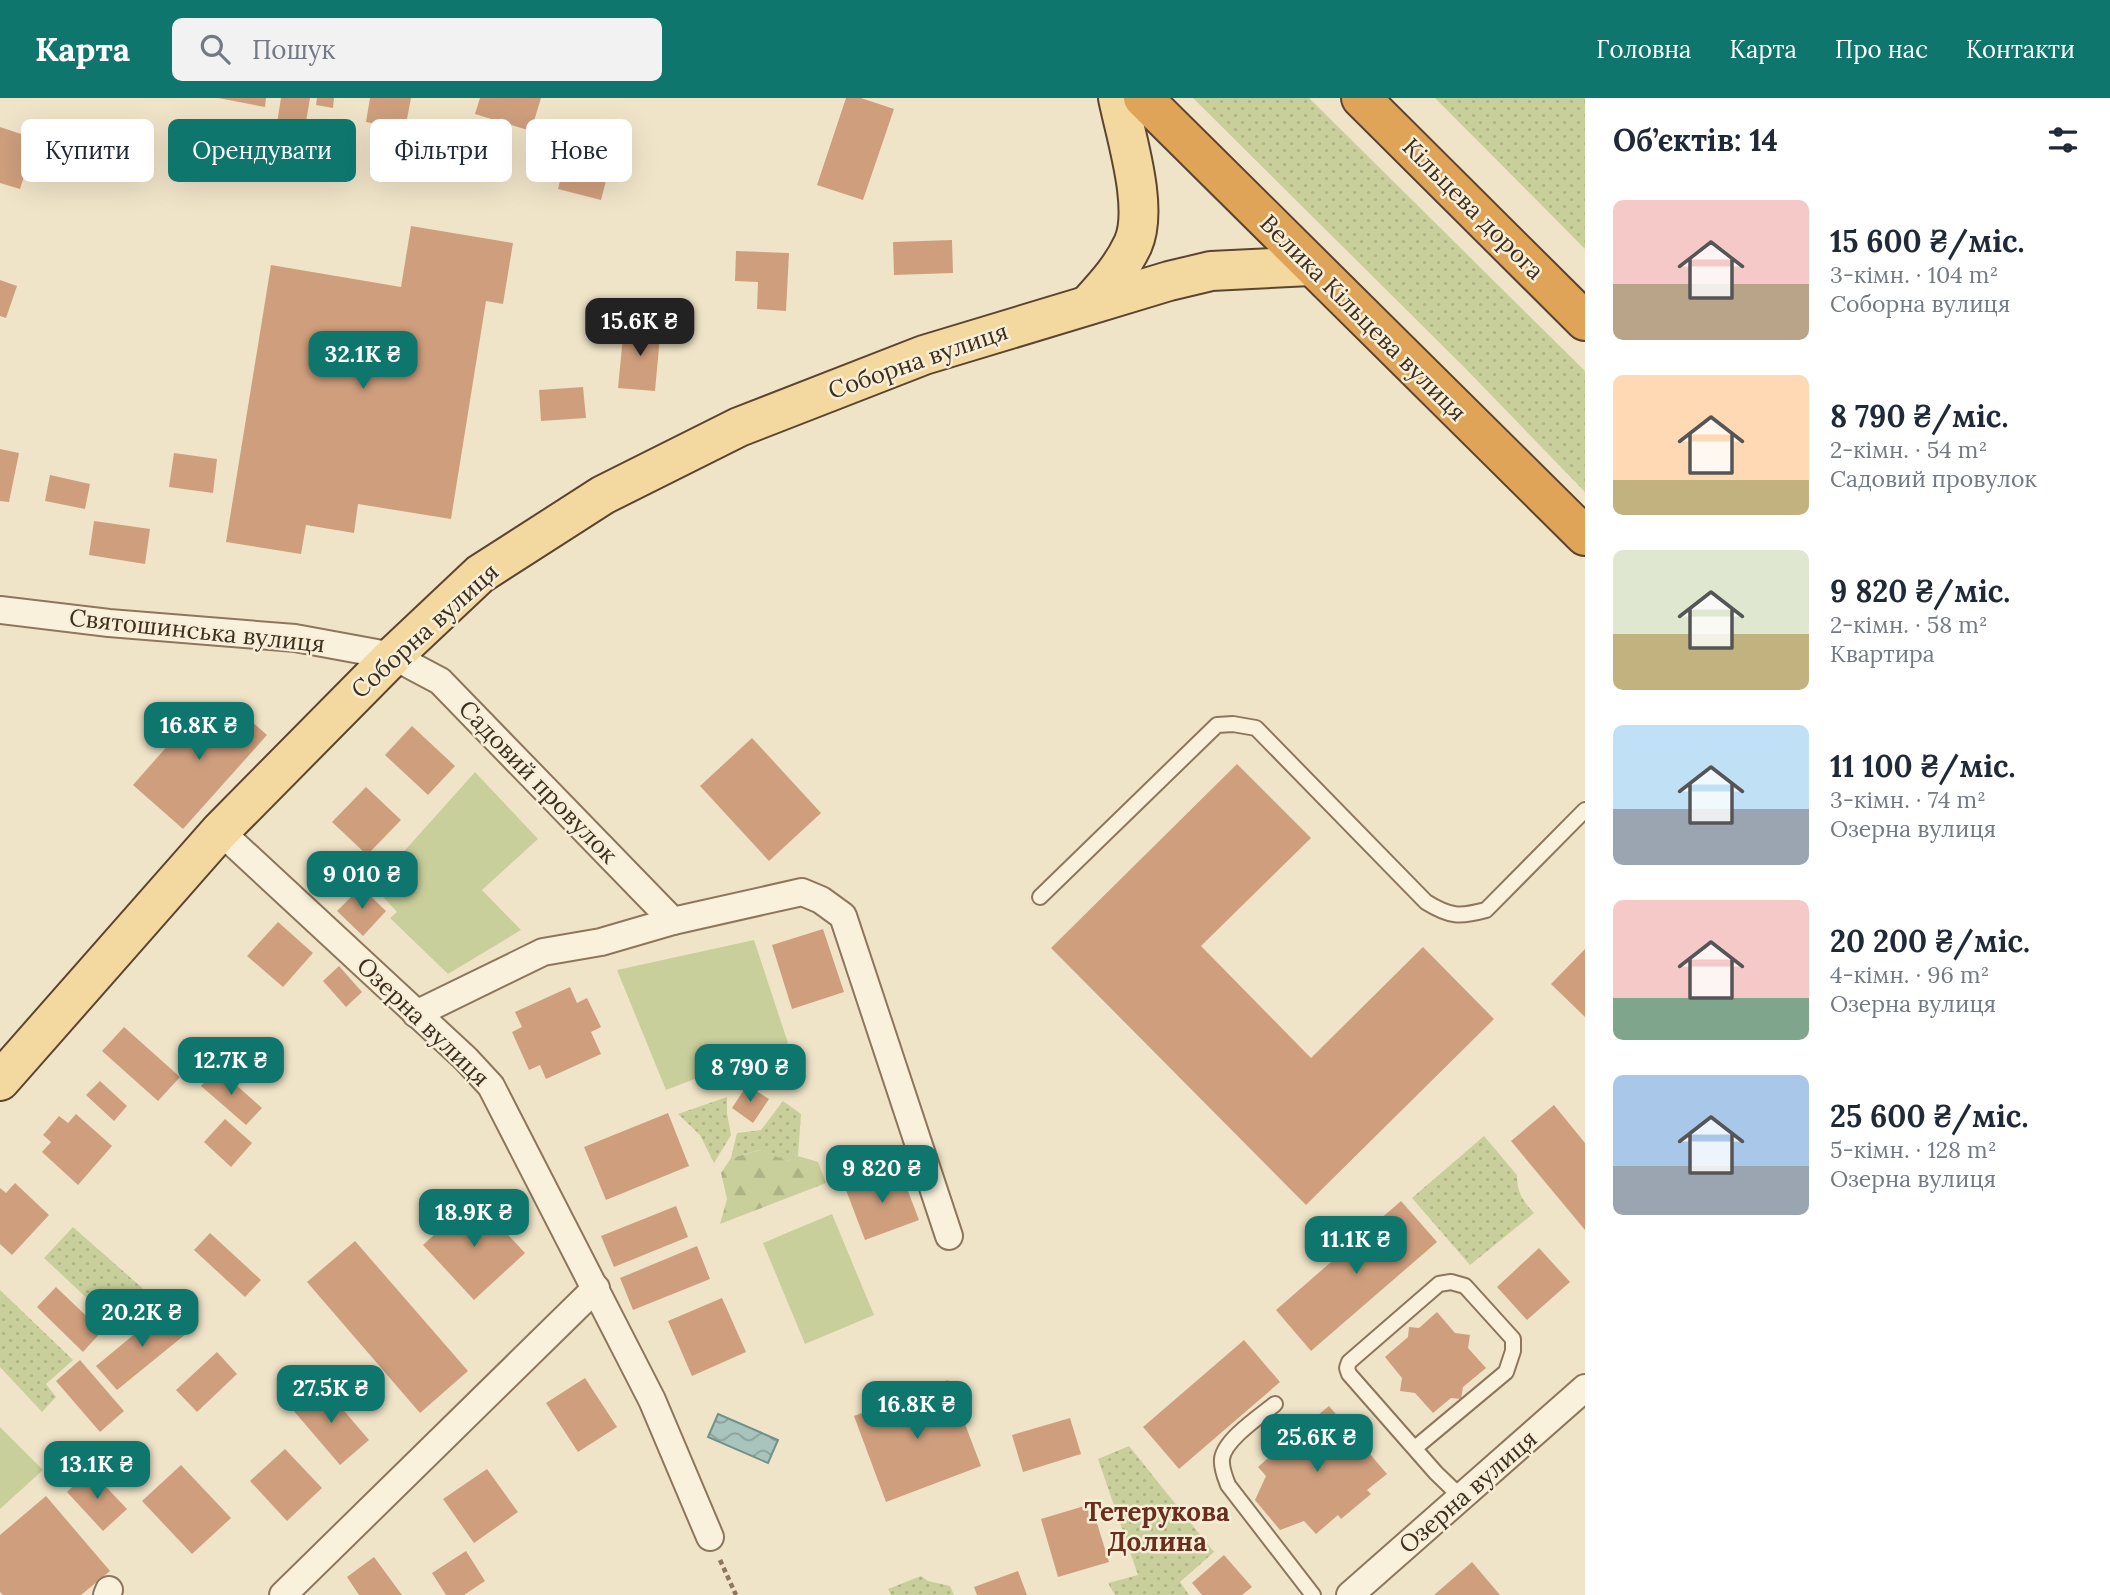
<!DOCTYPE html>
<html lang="uk">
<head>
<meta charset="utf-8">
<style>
  body { margin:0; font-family:Lora,serif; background:#f2f2f3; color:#1f2937; height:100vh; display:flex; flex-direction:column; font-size:26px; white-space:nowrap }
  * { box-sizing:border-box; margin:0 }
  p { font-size:23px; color:#747a83 }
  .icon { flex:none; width:38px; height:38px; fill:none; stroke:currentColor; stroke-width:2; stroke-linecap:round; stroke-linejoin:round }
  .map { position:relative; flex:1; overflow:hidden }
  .sheet { display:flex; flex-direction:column; background:#fff; width:525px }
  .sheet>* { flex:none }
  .banner { position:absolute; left:21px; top:21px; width:665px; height:63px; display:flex; gap:14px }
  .price { position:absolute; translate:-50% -60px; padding:0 16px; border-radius:14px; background:#0f766e; color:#fff; font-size:23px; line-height:46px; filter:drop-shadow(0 2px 4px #0008) }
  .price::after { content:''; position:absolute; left:50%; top:42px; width:21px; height:16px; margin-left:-10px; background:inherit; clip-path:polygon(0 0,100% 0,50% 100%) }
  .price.selected { background:#222; color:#fff }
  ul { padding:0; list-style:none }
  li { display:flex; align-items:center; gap:21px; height:175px; padding:0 28px }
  li span { display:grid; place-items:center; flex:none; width:196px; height:140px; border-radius:10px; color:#555 }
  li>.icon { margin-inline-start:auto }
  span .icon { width:84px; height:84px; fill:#fffc; stroke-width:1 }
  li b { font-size:30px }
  h2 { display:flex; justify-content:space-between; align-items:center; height:84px; padding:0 28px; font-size:30px }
  .pill { padding:0 24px; border-radius:10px; background:#fff; box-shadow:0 7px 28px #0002; font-size:24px; line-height:63px }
  .pill.selected { background:#0f766e; color:#fff }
  header { display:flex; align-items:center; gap:42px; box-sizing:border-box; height:98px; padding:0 35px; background:#0f766e; color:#fff }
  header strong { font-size:33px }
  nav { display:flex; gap:38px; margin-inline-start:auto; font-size:24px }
  .search { width:490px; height:63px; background:#f2f2f3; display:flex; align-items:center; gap:18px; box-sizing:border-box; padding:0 24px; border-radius:10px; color:#747a83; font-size:26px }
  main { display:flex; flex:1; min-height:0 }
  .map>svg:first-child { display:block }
  .grass { fill:url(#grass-dots) }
  .forest { fill:url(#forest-firs) }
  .green { fill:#c9cf9b }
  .water { fill:url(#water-waves); stroke:#6f938a; stroke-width:2 }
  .building { fill:#cf9f7d }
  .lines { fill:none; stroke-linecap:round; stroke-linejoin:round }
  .lane-casing { stroke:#8d765c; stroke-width:18 }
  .street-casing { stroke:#8d765c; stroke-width:30 }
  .primary-casing { stroke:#5b4430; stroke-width:42 }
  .highway-casing { stroke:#5b4430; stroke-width:42 }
  .path { stroke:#8d765c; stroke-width:4.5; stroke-dasharray:5 3.5; stroke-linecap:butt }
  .lane { stroke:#faf1dc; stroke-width:14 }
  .street { stroke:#faf1dc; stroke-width:26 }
  .primary { stroke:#f3d9a0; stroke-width:38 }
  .highway { stroke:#e0a458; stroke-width:38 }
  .labels { text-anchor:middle; stroke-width:5; stroke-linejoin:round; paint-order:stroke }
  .street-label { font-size:24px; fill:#3d2e20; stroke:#f7eed8 }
  .neighbourhood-label { font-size:26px; font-weight:bold; fill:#6b2e1e; stroke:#f7eed8 }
</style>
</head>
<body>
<header>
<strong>Карта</strong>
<div class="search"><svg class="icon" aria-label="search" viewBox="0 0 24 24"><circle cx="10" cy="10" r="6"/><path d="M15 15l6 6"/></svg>Пошук</div>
<nav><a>Головна</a><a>Карта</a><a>Про нас</a><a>Контакти</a></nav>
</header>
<main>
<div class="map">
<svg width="1585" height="1497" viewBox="0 0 1585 1497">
  <defs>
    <pattern id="grass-dots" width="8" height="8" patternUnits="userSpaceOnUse" patternTransform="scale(1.75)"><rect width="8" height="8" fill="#c9cf9b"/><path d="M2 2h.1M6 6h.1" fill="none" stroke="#aeb285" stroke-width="1.8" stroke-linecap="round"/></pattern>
    <pattern id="forest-firs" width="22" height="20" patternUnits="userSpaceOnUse" patternTransform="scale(1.75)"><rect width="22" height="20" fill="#c9cf9b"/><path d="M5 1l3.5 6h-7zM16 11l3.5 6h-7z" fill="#aeb285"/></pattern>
    <pattern id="water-waves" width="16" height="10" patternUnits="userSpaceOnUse" patternTransform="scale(1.75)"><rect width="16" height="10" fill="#a9c4bc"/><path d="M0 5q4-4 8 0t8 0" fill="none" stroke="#8ba098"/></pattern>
  </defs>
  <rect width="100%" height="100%" fill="#f0e4c8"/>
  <!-- grass -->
  <g class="grass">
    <polygon points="1193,0 1309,0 1585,273 1585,394 1464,269"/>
    <polygon points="1435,0 1585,0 1585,151"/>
    <polygon points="727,999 727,1015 731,1037 714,1065 700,1037 678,1016"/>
    <polygon points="783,1003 801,1016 798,1058 787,1063 760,1052 731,1060 737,1035 761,1032"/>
    <path d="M 1484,1038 L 1517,1077 C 1517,1094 1522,1102 1534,1115 L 1470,1167 L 1412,1100 Z"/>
    <polygon points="73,1129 157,1203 122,1233 44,1160"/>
    <polygon points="0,1192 73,1262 46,1286 56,1299 42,1314 0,1269"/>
    <polygon points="1129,1348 1214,1454 1180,1484 1189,1497 1115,1497 1108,1485 1138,1477 1098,1361"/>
    <polygon points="921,1478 928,1483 950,1488 954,1497 891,1497 888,1491"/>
  </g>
  <!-- forest -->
  <polygon class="forest" points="761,1052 787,1063 798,1058 818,1064 826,1085 720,1126 727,1101 721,1075 731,1060"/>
  <!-- green -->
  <g class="green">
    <polygon points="475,674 538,741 482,792 521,832 448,876 390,820 397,814 373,788"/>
    <polygon points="754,842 788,945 666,992 617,872"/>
    <polygon points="832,1116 874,1217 805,1246 763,1145"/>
    <polygon points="0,1329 43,1372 0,1411"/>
  </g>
  <!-- water -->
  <polygon class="water" points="718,1316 778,1342 768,1365 708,1339"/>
  <!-- building -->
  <g class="building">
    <polygon points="218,0 266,0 265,9"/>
    <polygon points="281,0 310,0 305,30 277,25"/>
    <polygon points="317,0 334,0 333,10 316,7"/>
    <polygon points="370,0 411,0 405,31 366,24"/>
    <polygon points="480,0 541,0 531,33 475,16"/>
    <polygon points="846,0 861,0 894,11 863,102 817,87"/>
    <polygon points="0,29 36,41 20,91 0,85"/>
    <polygon points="571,40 614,52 601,102 558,91"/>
    <polygon points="411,128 513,145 503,206 486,203 451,421 358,406 354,435 306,427 301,456 226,444 271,167 401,189"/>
    <polygon points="952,142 953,175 894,177 893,144"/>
    <polygon points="736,153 789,155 786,213 757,211 758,184 735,183"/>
    <polygon points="0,182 17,188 6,220 0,218"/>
    <polygon points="633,225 661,227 655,293 618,290 623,238 632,239"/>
    <polygon points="583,289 586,320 541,323 539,292"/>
    <polygon points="0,351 19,355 9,404 0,403"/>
    <polygon points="174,355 217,361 213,395 169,389"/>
    <polygon points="50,377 90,386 85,411 45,403"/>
    <polygon points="94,423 150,431 145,466 89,457"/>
    <polygon points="206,604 220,616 230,604 267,637 183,731 133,687"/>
    <polygon points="412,628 455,668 428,697 385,657"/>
    <polygon points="752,640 821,715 769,763 700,688"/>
    <polygon points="1237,666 1311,740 1201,848 1311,960 1423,849 1494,921 1306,1107 1051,850"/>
    <polygon points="366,689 401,722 367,757 332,724"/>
    <polygon points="361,789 386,813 363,838 337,813"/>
    <polygon points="278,824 313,855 283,889 247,858"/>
    <polygon points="823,831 844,894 792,911 772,847"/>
    <polygon points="1585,851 1585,919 1551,886"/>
    <polygon points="339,868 362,894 346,909 323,883"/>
    <polygon points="570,889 577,905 587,900 601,929 591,934 601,956 546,981 540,967 529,972 512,934 522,929 515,914"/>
    <polygon points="124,929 180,979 158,1003 102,953"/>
    <polygon points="217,970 262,1010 246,1027 201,988"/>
    <polygon points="100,983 127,1008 114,1023 86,997"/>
    <polygon points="747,987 769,1001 753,1025 732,1010"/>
    <polygon points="1554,1007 1585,1045 1585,1132 1511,1043"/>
    <polygon points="668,1015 689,1068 606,1102 584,1049"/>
    <polygon points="76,1016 112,1048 78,1087 42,1054 51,1044 43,1037 59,1018 68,1025"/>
    <polygon points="225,1021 252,1045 231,1069 204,1044"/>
    <polygon points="900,1072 919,1122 865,1142 846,1092"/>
    <polygon points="15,1085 49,1117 12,1157 0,1146 0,1090 6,1095"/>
    <polygon points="474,1100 525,1155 474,1202 423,1147"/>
    <polygon points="1401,1103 1437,1144 1311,1253 1276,1212"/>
    <polygon points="676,1108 688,1139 614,1169 601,1138"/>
    <polygon points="210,1135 261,1182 245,1199 194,1152"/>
    <polygon points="355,1143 468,1273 420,1315 307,1184"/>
    <polygon points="697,1148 710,1181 633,1212 620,1180"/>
    <polygon points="1539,1150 1570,1184 1527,1222 1497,1189"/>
    <polygon points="56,1189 102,1233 83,1254 37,1209"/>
    <polygon points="722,1200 746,1254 692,1278 668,1223"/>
    <polygon points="166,1210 187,1235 117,1292 96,1268"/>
    <polygon points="1437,1214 1455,1235 1470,1237 1468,1250 1486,1270 1463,1289 1461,1301 1451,1300 1433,1315 1415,1295 1400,1293 1402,1280 1385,1259 1408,1239 1409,1229 1419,1230"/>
    <polygon points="1244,1242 1280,1284 1179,1371 1143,1329"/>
    <polygon points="217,1254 237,1276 197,1314 176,1292"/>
    <polygon points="80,1262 124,1313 100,1334 56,1283"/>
    <polygon points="585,1280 617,1329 578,1354 546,1305"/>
    <polygon points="948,1282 981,1368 886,1404 854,1318"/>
    <polygon points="322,1287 369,1342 340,1367 293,1312"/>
    <polygon points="1329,1308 1387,1376 1367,1392 1371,1396 1341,1421 1338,1417 1316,1436 1304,1423 1280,1432 1255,1402 1266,1378 1258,1369 1278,1351 1275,1348 1309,1319 1312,1322"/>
    <polygon points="1070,1320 1081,1356 1023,1374 1012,1337"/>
    <polygon points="285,1351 322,1390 287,1423 250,1383"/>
    <polygon points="181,1367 231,1420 192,1456 142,1403"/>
    <polygon points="487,1371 518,1414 474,1445 443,1401"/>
    <polygon points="90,1372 127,1411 103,1433 67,1394"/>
    <polygon points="46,1398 110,1473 81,1497 3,1497 0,1494 0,1437"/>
    <polygon points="1091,1406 1109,1464 1058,1479 1041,1421"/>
    <polygon points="466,1453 485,1483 464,1497 446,1497 432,1475"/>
    <polygon points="1224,1457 1252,1489 1242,1497 1202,1497 1192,1485"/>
    <polygon points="374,1459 402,1497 359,1497 347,1479"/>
    <polygon points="1472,1464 1500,1497 1434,1497"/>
    <polygon points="1018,1473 1027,1497 977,1497 974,1489"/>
  </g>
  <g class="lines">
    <!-- lane casing -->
    <g class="lane-casing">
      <g id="lane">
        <path d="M 1040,799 L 1217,627 L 1233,626 L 1256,630 L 1426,804 C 1450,819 1460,819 1486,812 L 1585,712"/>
        <path d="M 1275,1306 C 1260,1318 1224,1342 1222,1361 C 1221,1370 1225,1379 1228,1387 L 1313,1497"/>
        <polyline points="1415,1350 1506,1274 1513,1253 1513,1241 1465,1188 1451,1184 1439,1186 1349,1264 1347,1270 1349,1276 1436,1375 1462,1400"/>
      </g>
    </g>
    <!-- street casing -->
    <g class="street-casing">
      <g id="street">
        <polyline points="0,512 109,525 295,540 393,558 440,583 673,823"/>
        <polyline points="220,733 466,961 491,988 652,1302 710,1439"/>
        <polyline points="416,916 543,854 601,844 673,823 802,794 821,802 843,818 949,1138"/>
        <polyline points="107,1497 109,1492"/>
        <polyline points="283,1497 596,1190"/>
        <polyline points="1350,1497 1585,1290"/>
      </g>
    </g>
    <!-- primary casing -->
    <g class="primary-casing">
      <g id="primary">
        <path d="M 1088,207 C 1105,188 1122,170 1133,146 C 1149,110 1126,39 1118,0"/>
        <polyline points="0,983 220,733 393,558 480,476 603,397 739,329 924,257 1169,183 1211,173 1310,168"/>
      </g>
    </g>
    <!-- highway casing -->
    <g class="highway-casing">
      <g id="highway">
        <polyline points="1143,0 1585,438"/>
        <polyline points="1361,0 1585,223"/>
      </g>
    </g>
    <!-- path -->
    <polyline class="path" points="720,1462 736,1497"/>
    <!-- lane -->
    <use href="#lane" class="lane"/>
    <!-- street -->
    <use href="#street" class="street"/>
    <!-- primary -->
    <use href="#primary" class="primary"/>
    <!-- highway -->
    <use href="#highway" class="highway"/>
  </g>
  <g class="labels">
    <!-- street labels -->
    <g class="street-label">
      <text transform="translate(1473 111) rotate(45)" y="8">Кільцева дорога</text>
      <text transform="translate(1363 220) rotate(45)" y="8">Велика Кільцева вулиця</text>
      <text transform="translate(918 263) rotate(-19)" y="8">Соборна вулиця</text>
      <text transform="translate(197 533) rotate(6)" y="8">Святошинська вулиця</text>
      <text transform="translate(425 533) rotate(-42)" y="8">Соборна вулиця</text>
      <text transform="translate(538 684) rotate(46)" y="8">Садовий провулок</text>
      <text transform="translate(423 924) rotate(44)" y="8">Озерна вулиця</text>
      <text transform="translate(1468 1394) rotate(-41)" y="8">Озерна вулиця</text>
    </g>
    <!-- neighbourhood labels -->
    <g class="neighbourhood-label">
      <text x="1157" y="1423">Тетерукова<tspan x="1157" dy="30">Долина</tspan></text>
    </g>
  </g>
</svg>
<b class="price selected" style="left:640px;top:260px">15.6K ₴</b>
<b class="price" style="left:363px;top:293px">32.1K ₴</b>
<b class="price" style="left:199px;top:664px">16.8K ₴</b>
<b class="price" style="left:362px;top:813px">9 010 ₴</b>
<b class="price" style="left:231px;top:999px">12.7K ₴</b>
<b class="price" style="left:750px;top:1006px">8 790 ₴</b>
<b class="price" style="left:882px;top:1107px">9 820 ₴</b>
<b class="price" style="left:474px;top:1151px">18.9K ₴</b>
<b class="price" style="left:1356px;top:1178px">11.1K ₴</b>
<b class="price" style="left:142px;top:1251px">20.2K ₴</b>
<b class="price" style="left:331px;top:1327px">27.5K ₴</b>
<b class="price" style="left:917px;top:1343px">16.8K ₴</b>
<b class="price" style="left:1317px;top:1376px">25.6K ₴</b>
<b class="price" style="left:97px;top:1403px">13.1K ₴</b>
<div class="banner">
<a class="pill">Купити</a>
<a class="pill selected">Орендувати</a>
<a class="pill">Фільтри</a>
<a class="pill">Нове</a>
</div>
</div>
<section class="sheet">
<h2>Об’єктів: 14<svg class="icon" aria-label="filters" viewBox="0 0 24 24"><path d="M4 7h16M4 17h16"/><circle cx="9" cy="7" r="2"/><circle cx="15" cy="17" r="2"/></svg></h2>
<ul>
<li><span style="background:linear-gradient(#f6c9c9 60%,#b9a48a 0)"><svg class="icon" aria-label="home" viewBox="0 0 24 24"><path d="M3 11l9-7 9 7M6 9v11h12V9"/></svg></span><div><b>15 600 ₴/міс.</b><p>3-кімн. · 104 m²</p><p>Соборна вулиця</p></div></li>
<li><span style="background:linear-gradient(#ffd9b3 75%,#c2b280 0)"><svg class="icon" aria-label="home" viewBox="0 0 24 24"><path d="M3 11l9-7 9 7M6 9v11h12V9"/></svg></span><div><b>8 790 ₴/міс.</b><p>2-кімн. · 54 m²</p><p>Садовий провулок</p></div></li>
<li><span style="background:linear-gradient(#dfe7d0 60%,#c2b280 0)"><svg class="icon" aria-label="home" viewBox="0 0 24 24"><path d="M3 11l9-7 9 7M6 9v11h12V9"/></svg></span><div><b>9 820 ₴/міс.</b><p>2-кімн. · 58 m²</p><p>Квартира</p></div></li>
<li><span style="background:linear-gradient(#bfe0f5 60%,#9aa5b1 0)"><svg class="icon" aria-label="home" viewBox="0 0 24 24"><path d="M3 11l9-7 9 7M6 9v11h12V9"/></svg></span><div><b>11 100 ₴/міс.</b><p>3-кімн. · 74 m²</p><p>Озерна вулиця</p></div></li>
<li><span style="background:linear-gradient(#f6c9c9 70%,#7fa58c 0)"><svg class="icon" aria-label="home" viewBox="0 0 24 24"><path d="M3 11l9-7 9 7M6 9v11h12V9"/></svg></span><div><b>20 200 ₴/міс.</b><p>4-кімн. · 96 m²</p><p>Озерна вулиця</p></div></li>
<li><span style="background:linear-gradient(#a9c7e8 65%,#9aa5b1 0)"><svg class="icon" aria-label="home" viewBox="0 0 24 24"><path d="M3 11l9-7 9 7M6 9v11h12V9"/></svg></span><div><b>25 600 ₴/міс.</b><p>5-кімн. · 128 m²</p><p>Озерна вулиця</p></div></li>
</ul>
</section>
</main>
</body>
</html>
